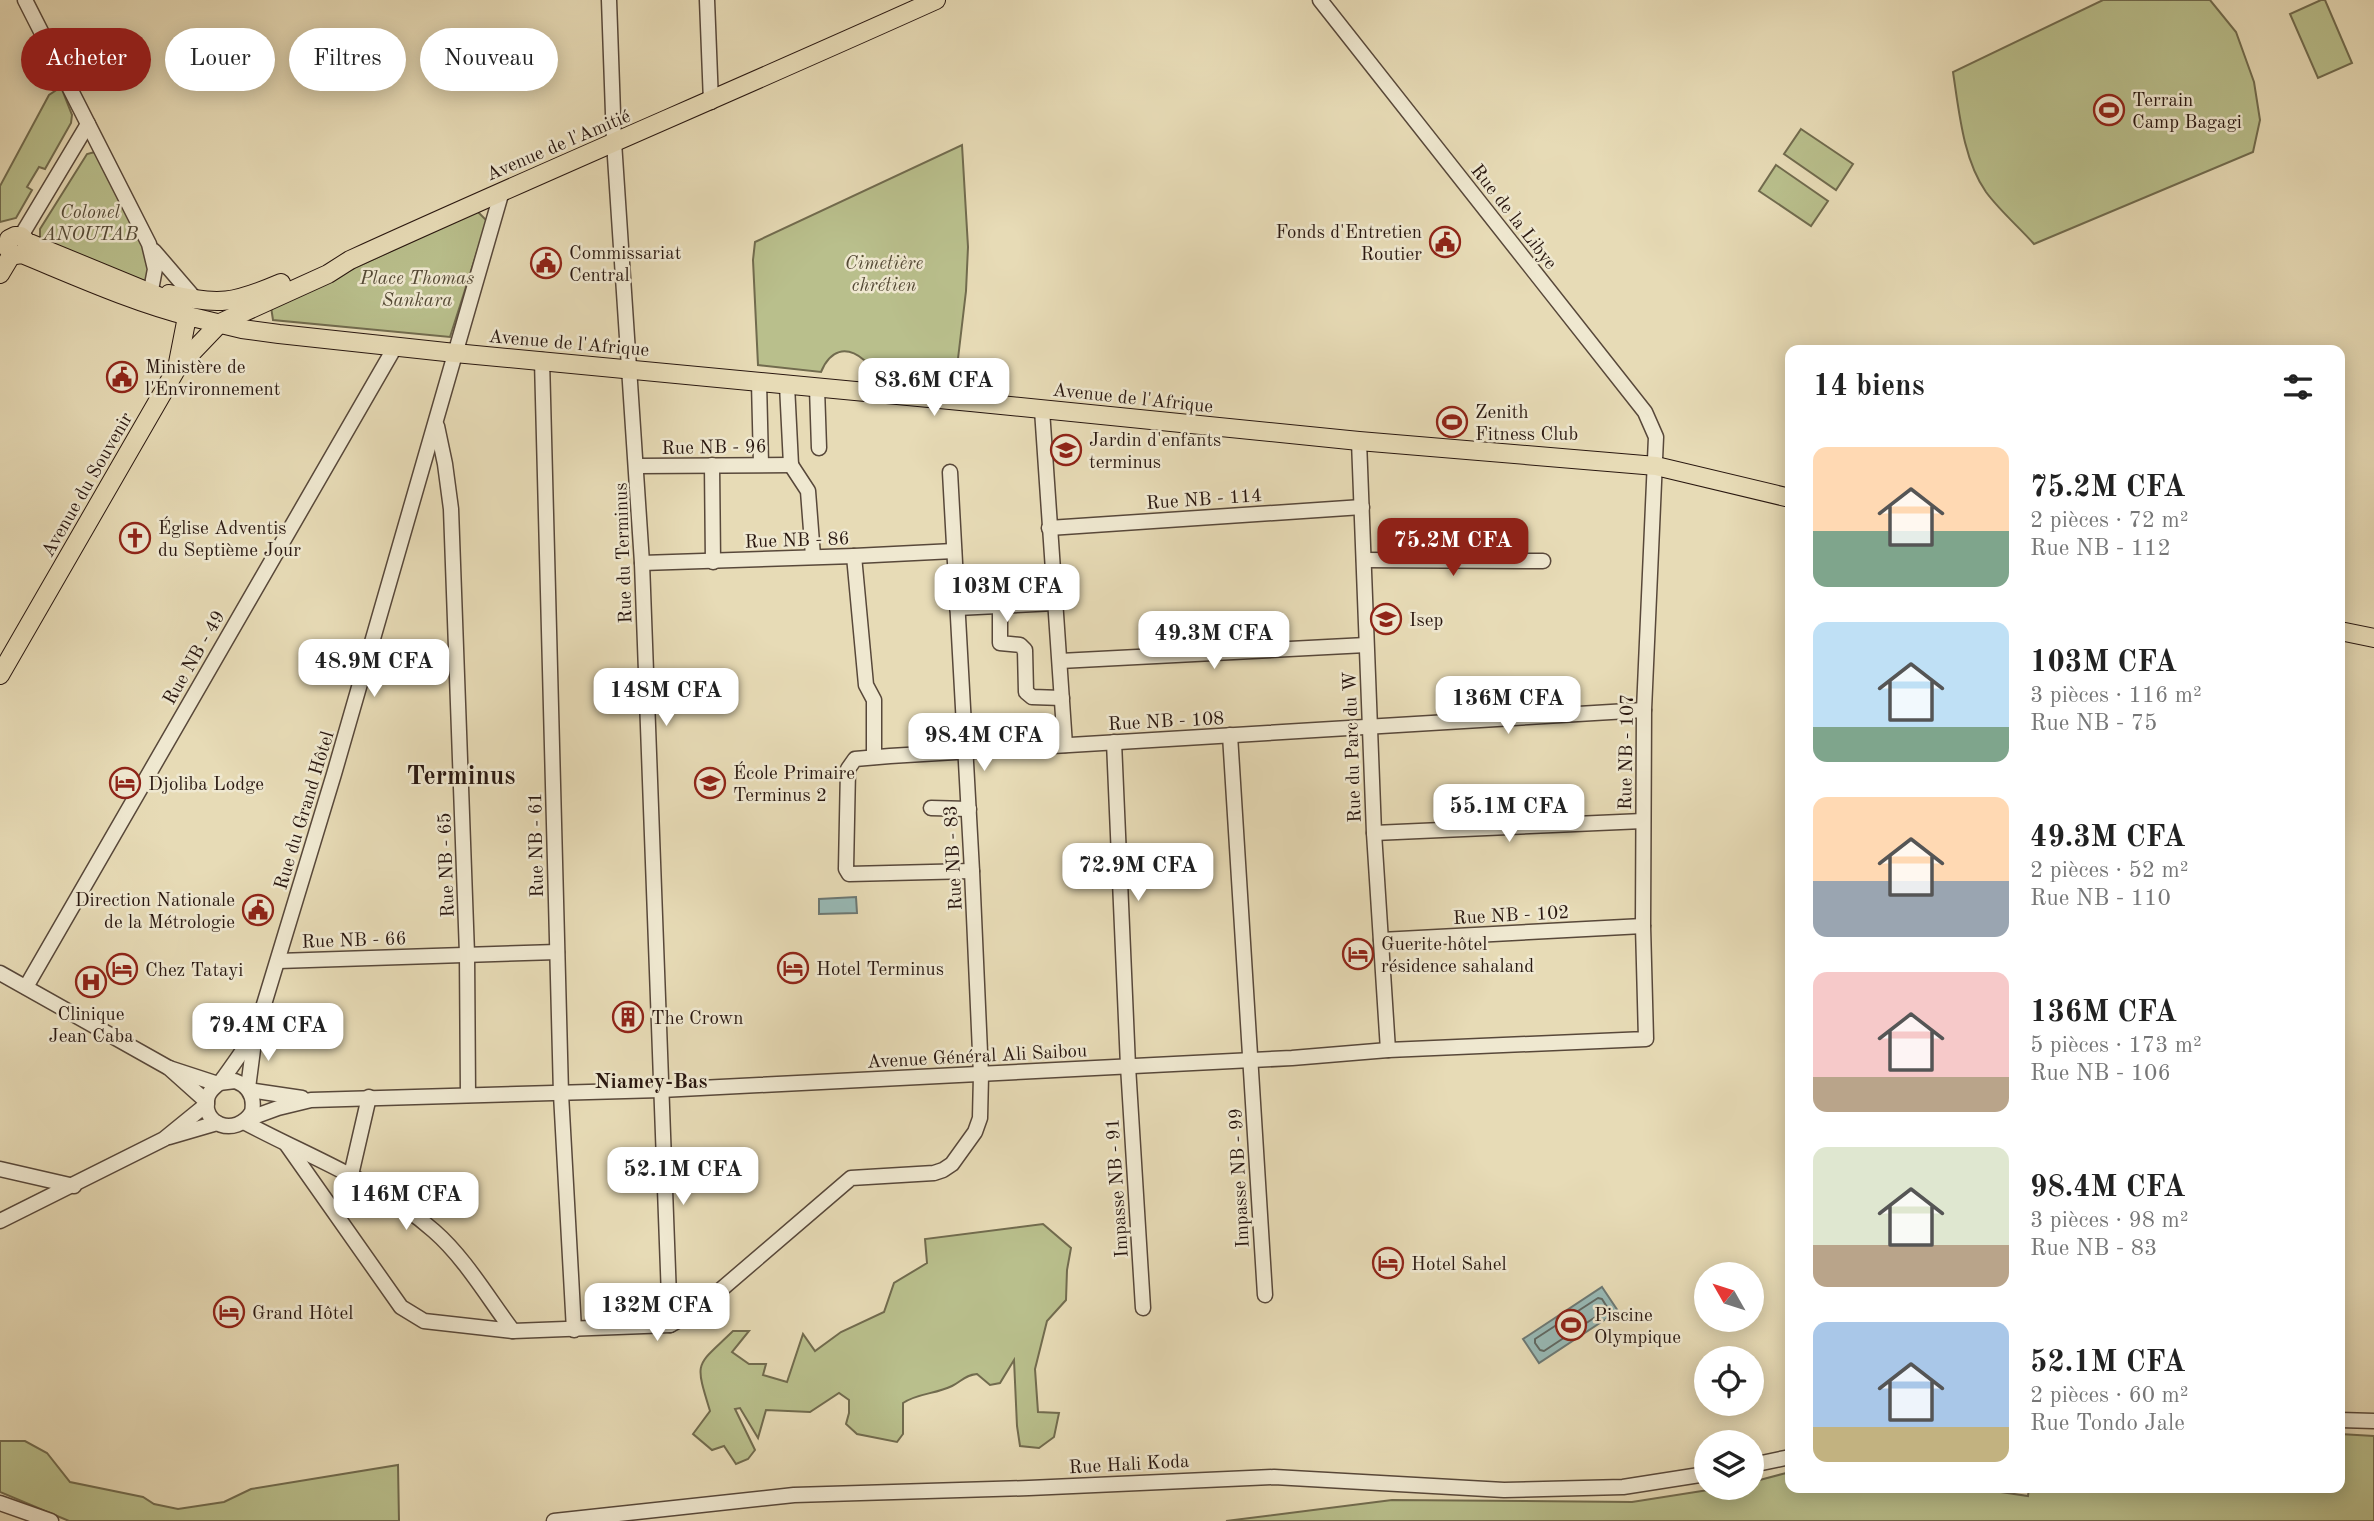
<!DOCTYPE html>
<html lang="fr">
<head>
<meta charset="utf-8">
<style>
  body { margin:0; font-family:"Old Standard TT",serif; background:#f2f2f2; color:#222; height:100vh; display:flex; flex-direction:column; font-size:26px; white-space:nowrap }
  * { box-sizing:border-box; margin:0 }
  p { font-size:23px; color:#767676 }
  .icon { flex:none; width:38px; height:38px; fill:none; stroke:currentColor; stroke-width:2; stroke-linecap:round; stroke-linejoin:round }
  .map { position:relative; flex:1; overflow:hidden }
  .details { position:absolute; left:1785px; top:345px; width:560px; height:1148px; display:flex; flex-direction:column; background:#fff; border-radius:14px; box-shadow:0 4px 18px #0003 }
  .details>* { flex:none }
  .guide { position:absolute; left:21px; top:28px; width:665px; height:63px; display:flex; gap:14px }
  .needle { width:46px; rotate:309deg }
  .tools { position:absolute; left:1694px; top:1262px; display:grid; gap:14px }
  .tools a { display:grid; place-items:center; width:70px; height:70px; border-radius:50%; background:#fff; box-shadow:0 4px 18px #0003; font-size:35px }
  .price { position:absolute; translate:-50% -60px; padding:0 16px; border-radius:14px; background:#fff; color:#222; font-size:23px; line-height:46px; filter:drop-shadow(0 2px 4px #0008) }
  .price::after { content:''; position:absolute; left:50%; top:42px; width:21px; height:16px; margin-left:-10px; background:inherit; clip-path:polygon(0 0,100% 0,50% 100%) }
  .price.on { background:#8f2418; color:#fff }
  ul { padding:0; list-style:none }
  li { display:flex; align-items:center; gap:21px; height:175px; padding:0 28px }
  li span { display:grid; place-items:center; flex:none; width:196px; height:140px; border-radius:14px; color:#555 }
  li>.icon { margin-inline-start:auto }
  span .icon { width:84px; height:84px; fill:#fffc; stroke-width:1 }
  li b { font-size:30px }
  h2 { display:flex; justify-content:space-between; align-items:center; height:84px; padding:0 28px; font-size:30px }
  .tag { padding:0 24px; border-radius:32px; background:#fff; box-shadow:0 4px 18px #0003; font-size:24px; line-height:63px }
  .tag.on { background:#8f2418; color:#fff }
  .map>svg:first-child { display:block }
  .green { fill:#b9bf8c; stroke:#716b4e; stroke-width:2 }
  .water { fill:#98b9b5; stroke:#6c7873; stroke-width:2 }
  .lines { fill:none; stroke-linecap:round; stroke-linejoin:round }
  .shore { stroke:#606862; stroke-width:2 }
  .minor-casing { stroke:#58483a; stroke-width:17 }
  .major-casing { stroke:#291710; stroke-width:20 }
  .minor { stroke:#efe8d0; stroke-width:14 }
  .major { stroke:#e7dbb6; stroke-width:18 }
  .labels { text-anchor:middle; stroke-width:5; stroke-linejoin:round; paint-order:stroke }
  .poi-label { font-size:19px; fill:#291710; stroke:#efe8d0; text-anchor:start }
  .street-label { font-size:19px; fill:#291710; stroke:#efe8d0 }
  .park-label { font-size:19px; font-style:italic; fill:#544935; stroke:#efe8d0 }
  .neighbourhood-label { font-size:21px; font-weight:bold; fill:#291710; stroke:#efe8d0 }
  .district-label { font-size:26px; font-weight:bold; fill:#291710; stroke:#efe8d0 }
</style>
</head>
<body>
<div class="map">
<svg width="2374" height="1521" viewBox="0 0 2374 1521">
  <rect width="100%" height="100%" fill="#e7dbb6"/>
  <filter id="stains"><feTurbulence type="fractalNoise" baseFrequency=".00286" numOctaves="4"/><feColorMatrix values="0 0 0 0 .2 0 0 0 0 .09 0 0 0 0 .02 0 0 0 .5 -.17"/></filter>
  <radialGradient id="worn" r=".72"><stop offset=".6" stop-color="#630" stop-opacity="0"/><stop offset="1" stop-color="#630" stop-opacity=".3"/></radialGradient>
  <!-- green -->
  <g class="green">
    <path d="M 2103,0 L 2210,0 L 2236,32 L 2254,82 L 2260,120 L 2253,152 L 2034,244 C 2019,227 2000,211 1986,192 C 1963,159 1959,111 1953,72 Z"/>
    <polygon points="2321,0 2325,0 2352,63 2318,78 2290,14"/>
    <polygon points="61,87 72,115 71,123 45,169 39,167 27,187 32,190 16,218 0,222 0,186 49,95"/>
    <polygon points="1801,129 1853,164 1836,190 1784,154"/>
    <path d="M 962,145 L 968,247 L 966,291 L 955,384 L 869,378 L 864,360 C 846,345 830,350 821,372 L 758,365 L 753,260 L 755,242 Z"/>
    <polygon points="95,152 150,255 149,283 40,239 40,229 87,154"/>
    <polygon points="1776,165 1828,201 1811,226 1759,191"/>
    <polygon points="477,211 487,221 450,337 273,320 271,307"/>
    <path d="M 1043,1224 L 1071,1248 L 1067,1270 L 1066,1300 L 1047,1321 L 1035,1369 L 1038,1412 L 1059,1413 L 1054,1437 L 1039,1448 L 1020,1446 L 1017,1426 L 1014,1360 L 1000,1383 L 990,1385 L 977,1374 C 965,1375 962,1381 952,1386 C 936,1394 918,1393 903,1403 L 903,1434 L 897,1442 L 857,1434 L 846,1424 L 849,1413 L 849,1400 L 839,1393 L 810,1412 L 766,1410 L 758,1438 L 740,1408 L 735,1409 L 755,1450 L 748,1459 L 736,1464 L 724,1446 L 712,1450 L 693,1434 L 710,1411 C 694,1359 696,1367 733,1331 L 749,1331 L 732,1352 L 749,1364 L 766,1364 L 763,1375 L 787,1382 L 803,1334 L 815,1351 L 841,1332 L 884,1312 L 894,1283 L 927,1263 L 925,1239 Z"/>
    <polygon points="2340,1434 2374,1436 2374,1521 1226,1521 1392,1500 1632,1502 1721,1488 1752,1488 1752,1482 1790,1472 1790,1488 1974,1488 2028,1496 2029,1488 2340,1488"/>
    <polygon points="0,1441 25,1441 47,1453 70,1482 143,1497 154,1504 178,1509 224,1502 251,1489 398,1465 399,1521 69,1521 0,1492"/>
  </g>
  <!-- water -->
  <g class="water">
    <polygon points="856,897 857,913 819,914 819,899"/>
    <polygon points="1602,1287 1618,1311 1539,1363 1523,1339"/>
  </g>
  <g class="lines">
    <!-- shore -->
    <polygon class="shore" points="1598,1298 1602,1299 1607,1307 1606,1310 1544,1351 1540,1350 1535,1343 1535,1339"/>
    <!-- minor casing -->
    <g class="minor-casing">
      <g id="minor">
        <polyline points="25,0 149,244 155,269 151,290"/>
        <polyline points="609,0 614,142 642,563 670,1325"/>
        <polyline points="707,0 711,102"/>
        <polyline points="21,236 88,124"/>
        <polyline points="154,251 197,301"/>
        <polyline points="542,360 561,1094 574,1330"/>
        <polyline points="759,382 761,464"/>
        <polyline points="787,385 791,465"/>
        <polyline points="817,388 819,448"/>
        <polyline points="1042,410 1065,745"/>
        <polyline points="437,426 445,464 451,509 467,954 468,1095"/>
        <polyline points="1359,441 1374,833 1388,1050"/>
        <polyline points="712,465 713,562"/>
        <polyline points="791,465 808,491 813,556"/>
        <polyline points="638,466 791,465"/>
        <polyline points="1049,528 1362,507"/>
        <polyline points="854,556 866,685 874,700 874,757"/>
        <polyline points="1364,560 1543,561"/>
        <polyline points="642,563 854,556 954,551"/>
        <polyline points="1000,607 1000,643 1020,645 1025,650 1026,692 1032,697 1062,698"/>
        <polyline points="957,608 1055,603"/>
        <polyline points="1060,661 1366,645"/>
        <polyline points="1230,735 1265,1295"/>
        <polyline points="1114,742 1128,1066 1143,1308"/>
        <polyline points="931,808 969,809"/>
        <polyline points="1374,833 1643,821"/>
        <polyline points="972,871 849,874 846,869 848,769 855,759 890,756 1644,710"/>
        <polyline points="1381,940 1643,926"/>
        <polyline points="278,961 557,952"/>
        <polyline points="0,973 169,1068 207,1102"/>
        <polyline points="26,987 395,347"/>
        <polyline points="169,1068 218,1084"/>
        <path d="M 219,1083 L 235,1081 C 249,1086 255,1097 252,1112 C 236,1138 199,1125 208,1096 C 211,1088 217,1086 222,1080 C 233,1065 243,1050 254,1035"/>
        <polyline points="248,1088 255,1034 334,774 502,191"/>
        <polyline points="249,1090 302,1098"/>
        <polyline points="248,1119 278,1108 311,1100 661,1090 1292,1058 1388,1050 1646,1039 1643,926 1644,710 1656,437 1645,412 1320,0"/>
        <path d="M 244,1122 C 307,1156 379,1182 434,1231 C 465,1258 488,1298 513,1331"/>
        <polyline points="169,1137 217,1123"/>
        <polyline points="287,1145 401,1307 424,1321 513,1331 670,1325 696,1311 851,1178 934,1173 943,1170 952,1164 975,1132 980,1118 981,1075 972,871 950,472"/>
        <polyline points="0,1169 74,1186"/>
        <polyline points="351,1175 369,1097"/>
        <polyline points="0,1221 164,1139 207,1104"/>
        <polyline points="2340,1420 2374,1421"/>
        <polyline points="1752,1465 1790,1457"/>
        <polyline points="0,1503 51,1521"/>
        <polyline points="554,1521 794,1495 1029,1488 1274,1477 1504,1490 1623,1487 1706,1474"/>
      </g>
    </g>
    <!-- major casing -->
    <g class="major-casing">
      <g id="major">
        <polyline points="0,274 12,254"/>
        <path d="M 169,294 C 219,306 234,303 281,283"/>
        <path d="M 177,368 L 186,322 C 186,315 186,311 180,305 L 27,242 L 21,236 L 15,236 L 9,239 L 8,249 L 15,255 L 22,254 C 78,277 133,302 192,317 L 242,329 L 279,334 L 455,353 L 971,402 L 1359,441 L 1656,466 L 1790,498"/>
        <polyline points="2340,631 2374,638"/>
        <path d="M 0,675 L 177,368 L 220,323 L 328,274 L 350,260 C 545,171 741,88 936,0"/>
      </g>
    </g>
    <!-- minor -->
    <use href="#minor" class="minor"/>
    <!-- major -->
    <use href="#major" class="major"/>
  </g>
  <!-- icons -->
  <defs>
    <g id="stadium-ring" transform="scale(1.575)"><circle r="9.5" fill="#efe8d0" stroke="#8f2418" stroke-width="1.5"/><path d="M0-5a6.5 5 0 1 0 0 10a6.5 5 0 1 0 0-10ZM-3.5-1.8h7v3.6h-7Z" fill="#8f2418"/></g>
    <g id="civic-ring" transform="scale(1.575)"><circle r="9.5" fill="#efe8d0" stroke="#8f2418" stroke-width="1.5"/><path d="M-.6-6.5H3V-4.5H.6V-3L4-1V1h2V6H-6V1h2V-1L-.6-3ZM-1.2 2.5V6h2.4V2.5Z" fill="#8f2418"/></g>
    <g id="school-ring" transform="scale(1.575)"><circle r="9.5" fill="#efe8d0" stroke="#8f2418" stroke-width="1.5"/><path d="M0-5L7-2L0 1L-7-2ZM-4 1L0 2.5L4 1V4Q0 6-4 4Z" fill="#8f2418"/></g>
    <g id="church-ring" transform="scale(1.575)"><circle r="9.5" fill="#efe8d0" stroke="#8f2418" stroke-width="1.5"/><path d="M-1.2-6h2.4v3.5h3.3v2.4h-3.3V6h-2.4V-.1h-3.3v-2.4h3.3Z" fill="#8f2418"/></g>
    <g id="university-ring" transform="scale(1.575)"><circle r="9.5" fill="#efe8d0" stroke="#8f2418" stroke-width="1.5"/><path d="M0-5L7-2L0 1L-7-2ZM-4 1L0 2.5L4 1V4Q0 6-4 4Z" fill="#8f2418"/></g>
    <g id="hotel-ring" transform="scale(1.575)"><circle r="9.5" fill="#efe8d0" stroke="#8f2418" stroke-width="1.5"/><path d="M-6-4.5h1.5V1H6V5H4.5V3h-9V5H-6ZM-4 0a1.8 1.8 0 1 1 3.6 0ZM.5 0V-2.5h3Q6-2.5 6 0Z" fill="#8f2418"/></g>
    <g id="hospital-ring" transform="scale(1.575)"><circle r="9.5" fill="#efe8d0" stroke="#8f2418" stroke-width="1.5"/><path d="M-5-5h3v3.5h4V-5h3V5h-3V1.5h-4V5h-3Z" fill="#8f2418"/></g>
    <g id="building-ring" transform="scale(1.575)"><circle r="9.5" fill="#efe8d0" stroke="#8f2418" stroke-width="1.5"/><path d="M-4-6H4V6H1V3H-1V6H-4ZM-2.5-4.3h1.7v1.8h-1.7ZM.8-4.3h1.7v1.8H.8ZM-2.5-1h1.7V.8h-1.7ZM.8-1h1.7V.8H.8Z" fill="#8f2418"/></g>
  </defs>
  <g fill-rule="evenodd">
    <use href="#stadium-ring" x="2109" y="110"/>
    <use href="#civic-ring" x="1445" y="242"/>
    <use href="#civic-ring" x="546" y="263"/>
    <use href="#civic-ring" x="122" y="377"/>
    <use href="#stadium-ring" x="1452" y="422"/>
    <use href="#school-ring" x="1066" y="450"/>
    <use href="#church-ring" x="135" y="538"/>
    <use href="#university-ring" x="1386" y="619"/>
    <use href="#hotel-ring" x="125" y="783"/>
    <use href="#school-ring" x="710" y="783"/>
    <use href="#civic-ring" x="258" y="910"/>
    <use href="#hotel-ring" x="1358" y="954"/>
    <use href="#hotel-ring" x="793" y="968"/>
    <use href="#hotel-ring" x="122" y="969"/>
    <use href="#hospital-ring" x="91" y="982"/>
    <use href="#building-ring" x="628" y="1017"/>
    <use href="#hotel-ring" x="1388" y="1263"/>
    <use href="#hotel-ring" x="229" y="1312"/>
    <use href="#stadium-ring" x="1571" y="1325"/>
  </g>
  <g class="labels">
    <!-- poi labels -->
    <g class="poi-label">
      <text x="2132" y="106">Terrain<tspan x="2132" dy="22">Camp Bagagi</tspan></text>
      <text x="1422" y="238" text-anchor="end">Fonds d'Entretien<tspan x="1422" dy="22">Routier</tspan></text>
      <text x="569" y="259">Commissariat<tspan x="569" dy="22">Central</tspan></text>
      <text x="145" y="373">Ministère de<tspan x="145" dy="22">l'Environnement</tspan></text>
      <text x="1475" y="418">Zenith<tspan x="1475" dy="22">Fitness Club</tspan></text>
      <text x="1089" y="446">Jardin d'enfants<tspan x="1089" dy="22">terminus</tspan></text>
      <text x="158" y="534">Église Adventis<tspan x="158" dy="22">du Septième Jour</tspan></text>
      <text x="1409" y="626">Isep</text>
      <text x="733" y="779">École Primaire<tspan x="733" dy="22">Terminus 2</tspan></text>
      <text x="148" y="790">Djoliba Lodge</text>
      <text x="235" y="906" text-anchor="end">Direction Nationale<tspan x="235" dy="22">de la Métrologie</tspan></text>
      <text x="1381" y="950">Guerite hôtel<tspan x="1381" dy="22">résidence sahaland</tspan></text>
      <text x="816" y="975">Hotel Terminus</text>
      <text x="145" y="976">Chez Tatayi</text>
      <text x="91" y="1020" text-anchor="middle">Clinique<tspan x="91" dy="22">Jean Caba</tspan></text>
      <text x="651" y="1024">The Crown</text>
      <text x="1411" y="1270">Hotel Sahel</text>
      <text x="252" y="1319">Grand Hôtel</text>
      <text x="1594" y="1321">Piscine<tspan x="1594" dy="22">Olympique</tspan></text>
    </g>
    <!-- street labels -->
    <g class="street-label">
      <text transform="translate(558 144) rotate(-23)" y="7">Avenue de l'Amitié</text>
      <text transform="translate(1515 216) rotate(52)" y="7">Rue de la Libye</text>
      <text transform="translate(569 342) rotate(5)" y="7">Avenue de l'Afrique</text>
      <text transform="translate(1133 397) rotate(6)" y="7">Avenue de l'Afrique</text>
      <text transform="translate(714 446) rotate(-1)" y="7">Rue NB - 96</text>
      <text transform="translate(86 484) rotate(-60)" y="7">Avenue du Souvenir</text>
      <text transform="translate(1204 498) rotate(-4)" y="7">Rue NB - 114</text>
      <text transform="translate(797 539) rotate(-2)" y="7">Rue NB - 86</text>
      <text transform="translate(622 553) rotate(-92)" y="7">Rue du Terminus</text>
      <text transform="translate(193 657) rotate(-60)" y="7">Rue NB - 49</text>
      <text transform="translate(1166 720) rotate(-3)" y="7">Rue NB - 108</text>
      <text transform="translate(1351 747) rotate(-92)" y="7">Rue du Parc du W</text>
      <text transform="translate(1625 752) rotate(-89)" y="7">Rue NB - 107</text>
      <text transform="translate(303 810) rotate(-73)" y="7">Rue du Grand Hôtel</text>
      <text transform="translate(535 845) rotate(-91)" y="7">Rue NB - 61</text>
      <text transform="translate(952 858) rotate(-93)" y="7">Rue NB - 83</text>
      <text transform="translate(445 865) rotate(-92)" y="7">Rue NB - 65</text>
      <text transform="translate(1511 914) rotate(-3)" y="7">Rue NB - 102</text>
      <text transform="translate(354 939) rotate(-2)" y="7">Rue NB - 66</text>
      <text transform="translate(977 1055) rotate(-3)" y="7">Avenue Général Ali Saibou</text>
      <text transform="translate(1238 1178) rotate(-93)" y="7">Impasse NB - 99</text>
      <text transform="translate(1116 1188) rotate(-94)" y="7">Impasse NB - 91</text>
      <text transform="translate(1129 1463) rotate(-3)" y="7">Rue Hali Koda</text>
    </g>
    <!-- park labels -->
    <g class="park-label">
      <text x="90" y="218">Colonel<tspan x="90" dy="22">ANOUTAB</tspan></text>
      <text x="884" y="269">Cimetière<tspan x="884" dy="22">chrétien</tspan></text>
      <text x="417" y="284">Place Thomas<tspan x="417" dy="22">Sankara</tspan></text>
    </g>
    <!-- neighbourhood labels -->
    <g class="neighbourhood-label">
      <text x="651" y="1088">Niamey-Bas</text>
    </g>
    <!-- district labels -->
    <g class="district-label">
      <text x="461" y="784">Terminus</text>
    </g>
  </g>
  <rect width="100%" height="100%" filter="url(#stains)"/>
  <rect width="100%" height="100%" fill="url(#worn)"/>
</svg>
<div class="tools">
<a><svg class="needle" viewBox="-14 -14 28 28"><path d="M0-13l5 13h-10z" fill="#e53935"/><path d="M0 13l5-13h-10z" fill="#767676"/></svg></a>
<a><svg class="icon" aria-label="locate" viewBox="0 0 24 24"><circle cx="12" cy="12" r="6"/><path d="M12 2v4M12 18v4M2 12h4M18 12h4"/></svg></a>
<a><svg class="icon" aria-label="layers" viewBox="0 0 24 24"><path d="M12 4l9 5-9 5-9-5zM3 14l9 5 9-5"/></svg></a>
</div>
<b class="price" style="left:934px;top:418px">83.6M CFA</b>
<b class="price on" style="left:1453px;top:578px">75.2M CFA</b>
<b class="price" style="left:1007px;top:624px">103M CFA</b>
<b class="price" style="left:1214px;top:671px">49.3M CFA</b>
<b class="price" style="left:374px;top:699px">48.9M CFA</b>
<b class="price" style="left:666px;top:728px">148M CFA</b>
<b class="price" style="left:1508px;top:736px">136M CFA</b>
<b class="price" style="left:984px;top:773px">98.4M CFA</b>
<b class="price" style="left:1509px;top:844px">55.1M CFA</b>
<b class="price" style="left:1138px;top:903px">72.9M CFA</b>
<b class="price" style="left:268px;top:1063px">79.4M CFA</b>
<b class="price" style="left:683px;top:1207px">52.1M CFA</b>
<b class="price" style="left:406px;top:1232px">146M CFA</b>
<b class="price" style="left:657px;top:1343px">132M CFA</b>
<div class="guide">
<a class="tag on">Acheter</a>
<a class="tag">Louer</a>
<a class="tag">Filtres</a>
<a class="tag">Nouveau</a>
</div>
<section class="details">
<h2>14 biens<svg class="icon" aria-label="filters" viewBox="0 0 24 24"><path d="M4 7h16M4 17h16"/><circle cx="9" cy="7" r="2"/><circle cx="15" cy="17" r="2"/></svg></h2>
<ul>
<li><span style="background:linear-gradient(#ffd9b3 60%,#7fa58c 0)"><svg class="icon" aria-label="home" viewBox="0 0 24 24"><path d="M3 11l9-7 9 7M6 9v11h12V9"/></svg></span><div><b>75.2M CFA</b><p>2 pièces · 72 m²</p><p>Rue NB - 112</p></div></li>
<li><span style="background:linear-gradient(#bfe0f5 75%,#7fa58c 0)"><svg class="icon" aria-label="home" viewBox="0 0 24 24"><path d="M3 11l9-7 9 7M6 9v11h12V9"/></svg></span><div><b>103M CFA</b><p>3 pièces · 116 m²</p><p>Rue NB - 75</p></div></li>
<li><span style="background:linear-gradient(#ffd9b3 60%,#9aa5b1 0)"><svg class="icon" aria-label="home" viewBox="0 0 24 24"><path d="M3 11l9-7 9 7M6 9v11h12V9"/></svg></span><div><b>49.3M CFA</b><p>2 pièces · 52 m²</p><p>Rue NB - 110</p></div></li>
<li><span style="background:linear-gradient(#f6c9c9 75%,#b9a48a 0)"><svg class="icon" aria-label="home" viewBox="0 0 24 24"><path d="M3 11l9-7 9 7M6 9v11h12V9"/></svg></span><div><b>136M CFA</b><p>5 pièces · 173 m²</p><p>Rue NB - 106</p></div></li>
<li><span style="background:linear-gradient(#dfe7d0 70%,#b9a48a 0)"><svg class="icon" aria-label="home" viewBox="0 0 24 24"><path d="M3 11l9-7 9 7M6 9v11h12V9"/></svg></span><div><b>98.4M CFA</b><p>3 pièces · 98 m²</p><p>Rue NB - 83</p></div></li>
<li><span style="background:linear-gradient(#a9c7e8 75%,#c2b280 0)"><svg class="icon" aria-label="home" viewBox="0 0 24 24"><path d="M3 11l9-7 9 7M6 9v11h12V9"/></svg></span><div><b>52.1M CFA</b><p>2 pièces · 60 m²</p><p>Rue Tondo Jale</p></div></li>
</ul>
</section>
</div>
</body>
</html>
